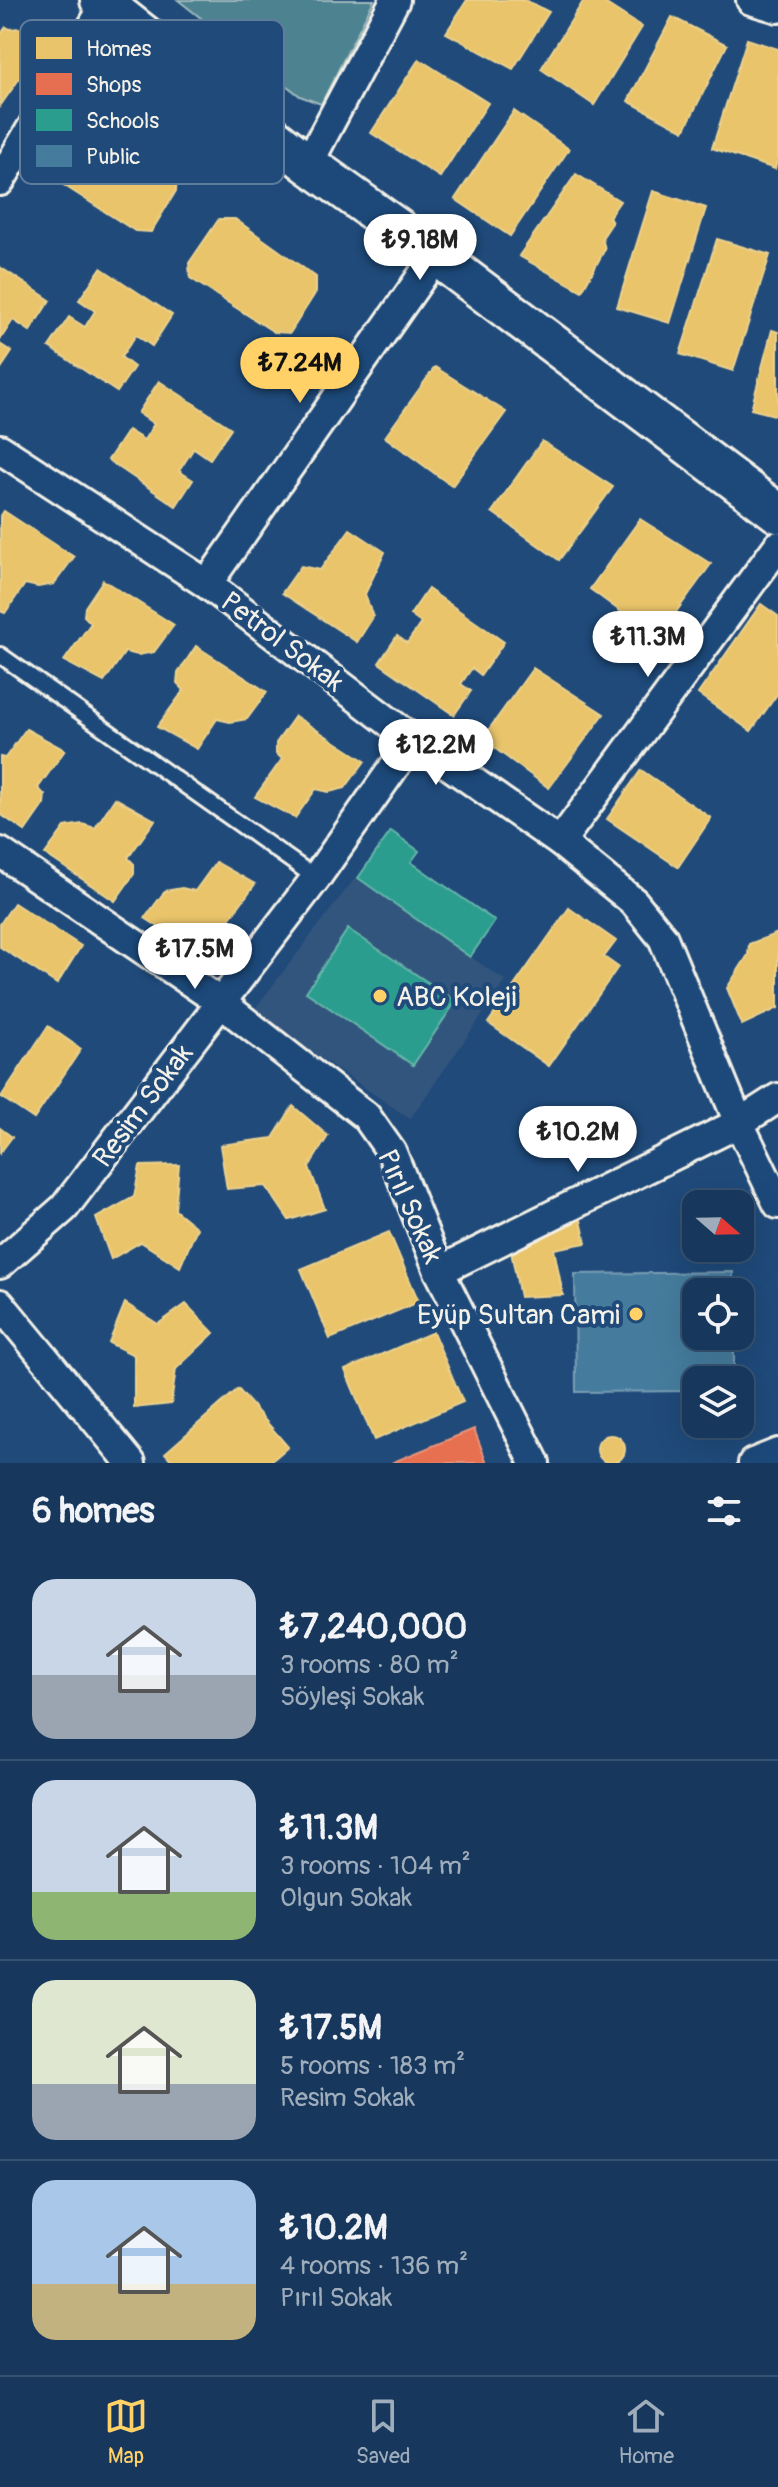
<!DOCTYPE html>
<html lang="en">
<head>
<meta charset="utf-8">
<style>
  body { margin:0; font-family:Pangolin,sans-serif; background:#244365; color:#f1f3f6; height:100vh; display:flex; flex-direction:column; font-size:30px; white-space:nowrap }
  * { box-sizing:border-box; margin:0 }
  p { font-size:26px; color:#9eacbb }
  .icon { flex:none; width:44px; height:44px; fill:none; stroke:currentColor; stroke-width:2; stroke-linecap:round; stroke-linejoin:round }
  .map { position:relative; height:1463px; overflow:hidden }
  .side { display:flex; flex-direction:column; background:#17385c; flex:1 }
  .side>* { flex:none }
  .needle { width:52px; rotate:110deg }
  .buttons { position:absolute; left:682px; top:1190px; display:grid; gap:16px }
  .buttons a { display:grid; place-items:center; width:72px; height:72px; border-radius:16px; background:#17385c; box-shadow:0 8px 32px #0002,0 0 0 2px #365272; font-size:40px }
  .price { position:absolute; translate:-50% -68px; padding:0 18px; border-radius:28px; background:#fff; color:#222; font-size:26px; line-height:52px; filter:drop-shadow(0 2px 4px #0008) }
  .price::after { content:''; position:absolute; left:50%; top:48px; width:24px; height:18px; margin-left:-12px; background:inherit; clip-path:polygon(0 0,100% 0,50% 100%) }
  .price.on { background:#ffd166; color:#111 }
  ul { padding:0; list-style:none }
  li { display:flex; align-items:center; gap:24px; height:200px; padding:0 32px }
  li+li { border-top:2px solid #365272 }
  li span { display:grid; place-items:center; flex:none; width:224px; height:160px; border-radius:24px; color:#555 }
  li>.icon { margin-inline-start:auto }
  span .icon { width:96px; height:96px; fill:#fffc; stroke-width:1 }
  li b { font-size:34px }
  h2 { display:flex; justify-content:space-between; align-items:center; height:96px; padding:0 32px; font-size:34px }
  .menu { display:flex; justify-content:space-around; align-items:center; height:112px; border-top:2px solid #365272; background:#17385c; font-size:22px; color:#9eacbb }
  .menu a { display:grid; justify-items:center; gap:4px }
  .menu .on { color:#ffd166 }
  .map>svg:first-child { display:block }
  .built { fill:#33547d }
  .green { fill:#4d8290; stroke:#a0babc; stroke-width:2 }
  .homes { fill:#e9c46a; stroke:#ecd290; stroke-width:2 }
  .shops { fill:#e76f51; stroke:#eb967e; stroke-width:2 }
  .schools { fill:#2a9d8f; stroke:#67b6aa; stroke-width:2 }
  .public { fill:#457b9d; stroke:#7a9eb4; stroke-width:2 }
  .lines { fill:none; stroke-linecap:round; stroke-linejoin:round }
  .service-casing { stroke:#f4f1e8; stroke-width:20 }
  .minor-casing { stroke:#f4f1e8; stroke-width:34 }
  .secondary-casing { stroke:#f4f1e8; stroke-width:44 }
  .service { stroke:#1f4a7a; stroke-width:14 }
  .minor { stroke:#1f4a7a; stroke-width:28 }
  .secondary { stroke:#1f4a7a; stroke-width:38 }
  .poi-dot { fill:#ffd166; stroke:#1f4a7a; stroke-width:3 }
  .labels { text-anchor:middle; stroke-width:8; stroke-linejoin:round; paint-order:stroke }
  .street-label { font-size:28px; fill:#f4f1e8; stroke:#1f4a7a }
  .poi-label { font-size:28px; fill:#f4f1e8; stroke:#1f4a7a; text-anchor:start }
  .key { fill:#1f4a7a; stroke:#5f7c9b; stroke-width:2 }
  .key-label { font-size:22px; fill:#f4f1e8 }
</style>
</head>
<body>
<div class="map">
<svg width="778" height="1463" viewBox="0 0 778 1463">
  <rect width="100%" height="100%" fill="#1f4a7a"/>
  <filter id="ink" filterUnits="userSpaceOnUse"><feTurbulence type="fractalNoise" baseFrequency=".0125" numOctaves="2"/><feDisplacementMap in="SourceGraphic" scale="16" xChannelSelector="R" yChannelSelector="G"/><feConvolveMatrix kernelMatrix="1 2 1 2 8 2 1 2 1" color-interpolation-filters="sRGB"/></filter>
  <g filter="url(#ink)">
    <!-- built -->
    <polygon class="built" points="355,878 506,981 410,1119 253,1011"/>
    <!-- green -->
    <polygon class="green" points="178,0 374,0 321,104 300,96"/>
    <!-- homes -->
    <g class="homes">
      <polygon points="467,0 525,0 549,12 513,69 446,33"/>
      <polygon points="584,0 600,0 642,27 594,105 541,69"/>
      <polygon points="672,17 727,45 684,131 628,101"/>
      <polygon points="6,27 10,29 19,28 43,45 0,106 0,35"/>
      <polygon points="747,39 778,49 778,158 775,169 712,148"/>
      <polygon points="419,59 488,103 440,177 371,133"/>
      <polygon points="514,111 569,149 510,236 455,199"/>
      <polygon points="95,118 177,176 176,191 151,232 135,231 51,177 50,162 80,119"/>
      <polygon points="576,174 620,201 609,217 612,223 602,238 605,249 582,291 519,256"/>
      <polygon points="653,191 706,208 670,323 617,307"/>
      <polygon points="219,219 235,219 316,277 316,292 290,333 274,332 190,278 189,263"/>
      <polygon points="717,239 770,255 733,371 680,354"/>
      <polygon points="0,267 50,300 30,331 13,320 0,340"/>
      <polygon points="101,268 172,315 152,346 136,335 121,357 134,367 117,392 49,347 69,317 85,327 95,311 79,300"/>
      <polygon points="772,330 778,332 778,416 751,409"/>
      <polygon points="0,344 12,352 0,370"/>
      <polygon points="435,367 506,412 452,486 385,437"/>
      <polygon points="159,381 231,428 210,459 194,448 179,471 193,480 176,506 108,460 128,430 144,440 154,424 138,413"/>
      <polygon points="542,441 613,487 559,560 492,512"/>
      <polygon points="4,511 74,557 54,584 38,587 25,584 5,613 0,611 0,517"/>
      <polygon points="640,519 711,564 657,638 590,589"/>
      <polygon points="350,529 385,552 365,594 373,617 357,642 282,593 301,566 320,570"/>
      <polygon points="103,580 174,625 154,652 138,655 125,652 104,682 64,661 91,623 84,616 85,607"/>
      <polygon points="428,589 504,642 481,675 472,668 461,684 471,691 454,715 379,663 397,636 407,643 421,623 410,615"/>
      <polygon points="761,604 778,616 778,693 751,731 698,694"/>
      <polygon points="196,646 267,692 247,719 230,722 217,719 197,749 157,727 184,690 177,683 178,673"/>
      <polygon points="533,668 604,714 549,788 482,739"/>
      <polygon points="295,716 365,761 345,788 329,792 316,789 295,818 255,797 282,759 276,753 276,743"/>
      <polygon points="26,729 65,750 38,788 45,795 44,804 25,831 0,814 0,757 5,758"/>
      <polygon points="641,770 711,818 678,867 607,819"/>
      <polygon points="115,798 155,820 128,858 134,864 134,874 115,901 45,854 65,827 82,824 95,828"/>
      <polygon points="216,862 255,884 228,921 234,928 234,938 215,964 145,918 165,891 182,888 195,891"/>
      <polygon points="14,903 81,946 57,984 0,947 0,924"/>
      <polygon points="569,908 616,941 604,957 618,967 549,1066 488,1023"/>
      <polygon points="778,933 778,1008 742,1025 727,988 748,955 749,944"/>
      <polygon points="48,1026 81,1049 34,1119 1,1097"/>
      <polygon points="293,1106 328,1136 309,1167 325,1209 289,1220 266,1186 227,1189 220,1145 273,1138"/>
      <polygon points="0,1128 12,1137 0,1153"/>
      <polygon points="179,1165 175,1210 197,1228 180,1267 141,1242 111,1259 96,1218 134,1197 140,1166"/>
      <polygon points="580,1216 586,1243 554,1249 563,1295 520,1297 510,1246"/>
      <polygon points="389,1232 419,1302 330,1339 301,1269"/>
      <polygon points="125,1303 158,1324 186,1304 214,1333 176,1369 171,1404 134,1408 134,1355 109,1343"/>
      <polygon points="433,1332 463,1402 374,1440 345,1370"/>
      <polygon points="238,1389 288,1447 269,1463 174,1463 165,1453"/>
      <circle cx="611" cy="1449" r="14"/>
    </g>
    <!-- shops -->
    <polygon class="shops" points="474,1429 487,1463 394,1463 393,1462"/>
    <!-- schools -->
    <g class="schools">
      <polygon points="391,831 419,851 411,862 495,921 470,957 358,878"/>
      <polygon points="348,929 456,1001 413,1065 306,992"/>
    </g>
    <!-- public -->
    <polygon class="public" points="733,1272 733,1292 696,1292 696,1336 734,1336 734,1380 696,1380 696,1391 576,1392 575,1274"/>
    <g class="lines">
      <!-- service casing -->
      <g class="service-casing">
        <polyline id="service" points="0,655 316,878"/>
      </g>
      <!-- minor casing -->
      <g class="minor-casing">
        <g id="minor">
          <polyline points="751,0 778,8"/>
          <polyline points="308,164 395,0"/>
          <polyline points="0,181 106,4"/>
          <polyline points="0,449 207,584 413,740 560,842 634,902 663,938 739,1123 778,1204"/>
          <polyline points="207,584 436,256"/>
          <polyline points="560,842 778,546"/>
          <polyline points="0,852 220,1002 366,1116 392,1153 439,1271 535,1463"/>
          <polyline points="0,1264 64,1208 316,878 413,740"/>
          <polyline points="439,1271 739,1123 778,1098"/>
          <polyline points="0,1304 131,1463"/>
          <polyline points="753,1463 778,1453"/>
        </g>
      </g>
      <!-- secondary casing -->
      <g class="secondary-casing">
        <polyline id="secondary" points="100,0 308,164 436,256 778,513"/>
      </g>
      <!-- service -->
      <use href="#service" class="service"/>
      <!-- minor -->
      <use href="#minor" class="minor"/>
      <!-- secondary -->
      <use href="#secondary" class="secondary"/>
    </g>
  </g>
  <!-- markers -->
  <g class="poi-dot">
    <circle cx="380" cy="996" r="8"/>
    <circle cx="636" cy="1314" r="8"/>
  </g>
  <g class="labels">
    <!-- street labels -->
    <g class="street-label">
      <text transform="translate(283 641) rotate(37)" y="10">Petrol Sokak</text>
      <text transform="translate(142 1105) rotate(-53)" y="10">Resim Sokak</text>
      <text transform="translate(411 1206) rotate(66)" y="10">Pırıl Sokak</text>
    </g>
    <!-- poi labels -->
    <g class="poi-label">
      <text x="396" y="1006">ABC Koleji</text>
      <text x="620" y="1324" text-anchor="end">Eyüp Sultan Cami</text>
    </g>
  </g>
  <!-- legend -->
  <rect x="20" y="20" width="264" height="164" rx="12" class="key"/>
  <rect x="36" y="37" width="36" height="22" fill="#e9c46a"/>
  <rect x="36" y="73" width="36" height="22" fill="#e76f51"/>
  <rect x="36" y="109" width="36" height="22" fill="#2a9d8f"/>
  <rect x="36" y="145" width="36" height="22" fill="#457b9d"/>
  <g class="key-label">
    <text x="86" y="56">Homes</text>
    <text x="86" y="92">Shops</text>
    <text x="86" y="128">Schools</text>
    <text x="86" y="164">Public</text>
  </g>
</svg>
<div class="buttons">
<a><svg class="needle" viewBox="-14 -14 28 28"><path d="M0-13l5 13h-10z" fill="#e53935"/><path d="M0 13l5-13h-10z" fill="#9eacbb"/></svg></a>
<a><svg class="icon" aria-label="locate" viewBox="0 0 24 24"><circle cx="12" cy="12" r="6"/><path d="M12 2v4M12 18v4M2 12h4M18 12h4"/></svg></a>
<a><svg class="icon" aria-label="layers" viewBox="0 0 24 24"><path d="M12 4l9 5-9 5-9-5zM3 14l9 5 9-5"/></svg></a>
</div>
<b class="price" style="left:420px;top:282px">₺9.18M</b>
<b class="price on" style="left:300px;top:405px">₺7.24M</b>
<b class="price" style="left:648px;top:679px">₺11.3M</b>
<b class="price" style="left:436px;top:787px">₺12.2M</b>
<b class="price" style="left:195px;top:991px">₺17.5M</b>
<b class="price" style="left:578px;top:1174px">₺10.2M</b>
</div>
<section class="side">
<h2>6 homes<svg class="icon" aria-label="filters" viewBox="0 0 24 24"><path d="M4 7h16M4 17h16"/><circle cx="9" cy="7" r="2"/><circle cx="15" cy="17" r="2"/></svg></h2>
<ul>
<li><span style="background:linear-gradient(#c9d6e8 60%,#9aa5b1 0)"><svg class="icon" aria-label="home" viewBox="0 0 24 24"><path d="M3 11l9-7 9 7M6 9v11h12V9"/></svg></span><div><b>₺7,240,000</b><p>3 rooms · 80 m²</p><p>Söyleşi Sokak</p></div></li>
<li><span style="background:linear-gradient(#c9d6e8 70%,#8fb573 0)"><svg class="icon" aria-label="home" viewBox="0 0 24 24"><path d="M3 11l9-7 9 7M6 9v11h12V9"/></svg></span><div><b>₺11.3M</b><p>3 rooms · 104 m²</p><p>Olgun Sokak</p></div></li>
<li><span style="background:linear-gradient(#dfe7d0 65%,#9aa5b1 0)"><svg class="icon" aria-label="home" viewBox="0 0 24 24"><path d="M3 11l9-7 9 7M6 9v11h12V9"/></svg></span><div><b>₺17.5M</b><p>5 rooms · 183 m²</p><p>Resim Sokak</p></div></li>
<li><span style="background:linear-gradient(#a9c7e8 65%,#c2b280 0)"><svg class="icon" aria-label="home" viewBox="0 0 24 24"><path d="M3 11l9-7 9 7M6 9v11h12V9"/></svg></span><div><b>₺10.2M</b><p>4 rooms · 136 m²</p><p>Pırıl Sokak</p></div></li>
</ul>
</section>
<nav class="menu">
<a class="on"><svg class="icon" aria-label="map" viewBox="0 0 24 24"><path d="M3 6l6-2 6 2 6-2v14l-6 2-6-2-6 2zM9 4v14M15 6v14"/></svg>Map</a>
<a><svg class="icon" aria-label="saved" viewBox="0 0 24 24"><path d="M7 4h10v16l-5-4-5 4z"/></svg>Saved</a>
<a><svg class="icon" aria-label="home" viewBox="0 0 24 24"><path d="M3 11l9-7 9 7M6 9v11h12V9"/></svg>Home</a>
</nav>
</body>
</html>
